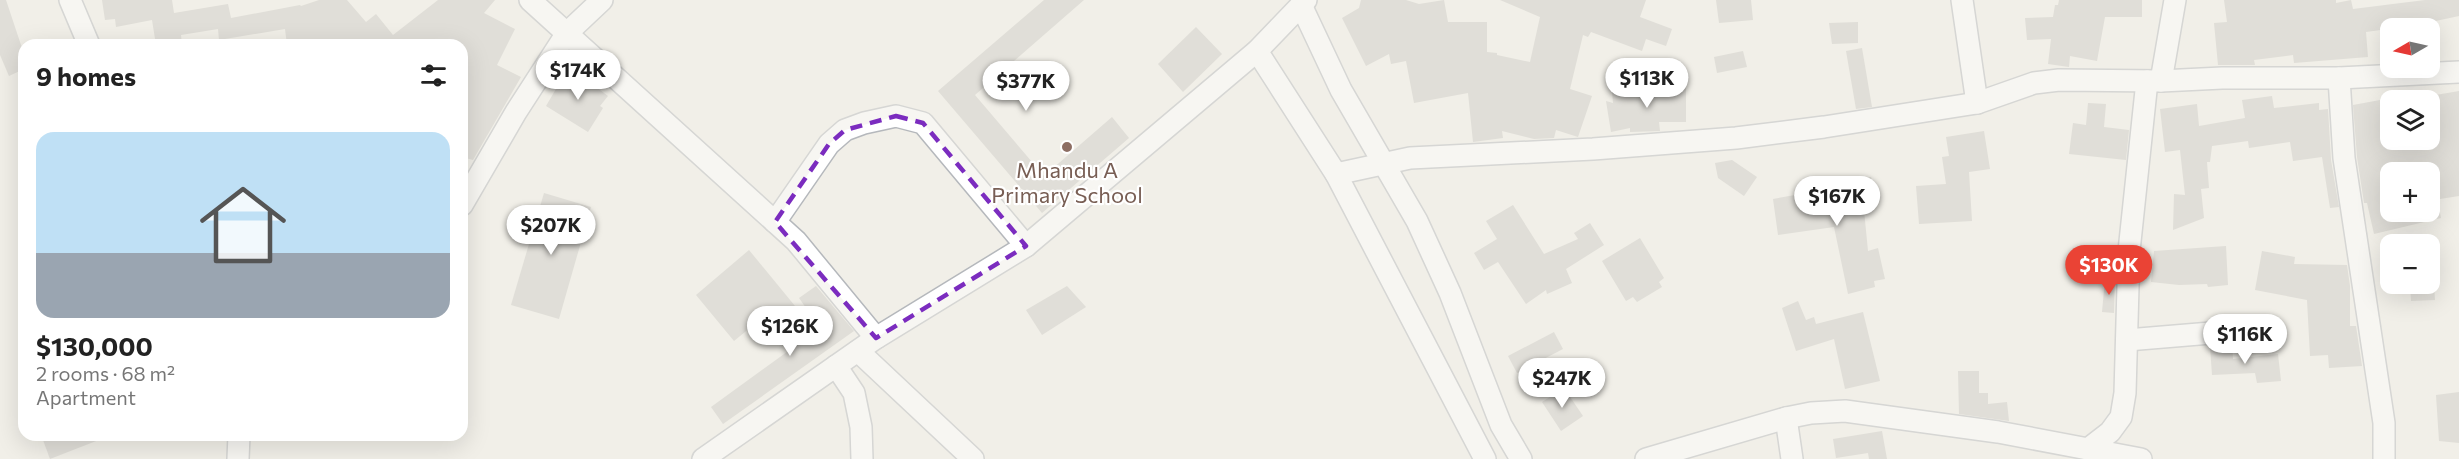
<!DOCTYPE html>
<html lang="en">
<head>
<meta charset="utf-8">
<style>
  body { margin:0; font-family:Commissioner,sans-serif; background:#f2f2f2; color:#222; height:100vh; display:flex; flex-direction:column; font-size:22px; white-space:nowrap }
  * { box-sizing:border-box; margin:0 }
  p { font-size:20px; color:#767676 }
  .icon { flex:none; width:33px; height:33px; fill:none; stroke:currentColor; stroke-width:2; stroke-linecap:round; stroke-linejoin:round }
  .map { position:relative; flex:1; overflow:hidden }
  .sheet { position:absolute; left:18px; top:39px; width:450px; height:402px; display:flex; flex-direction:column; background:#fff; border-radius:18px; box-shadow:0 6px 24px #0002 }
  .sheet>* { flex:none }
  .needle { width:39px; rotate:261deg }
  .fabs { position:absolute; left:2380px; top:18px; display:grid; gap:12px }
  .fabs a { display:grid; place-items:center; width:60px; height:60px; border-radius:12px; background:#fff; box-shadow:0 6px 24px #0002; font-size:30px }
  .price { position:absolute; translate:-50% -51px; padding:0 14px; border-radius:21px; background:#fff; color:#222; font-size:20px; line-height:39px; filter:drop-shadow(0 2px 3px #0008) }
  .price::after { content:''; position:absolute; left:50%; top:36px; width:18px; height:14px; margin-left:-9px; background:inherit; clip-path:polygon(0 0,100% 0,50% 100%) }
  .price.active { background:#ea4335; color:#fff }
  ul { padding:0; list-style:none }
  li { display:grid; align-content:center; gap:12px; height:318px; padding:0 18px }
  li+li { border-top:2px solid #e0e0e0 }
  li span { display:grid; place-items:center; height:186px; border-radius:18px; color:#555 }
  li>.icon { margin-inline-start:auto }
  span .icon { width:108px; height:108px; fill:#fffc; stroke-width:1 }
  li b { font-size:26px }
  h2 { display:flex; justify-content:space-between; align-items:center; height:72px; padding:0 18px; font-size:26px }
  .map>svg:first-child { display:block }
  .building { fill:#cccac5 }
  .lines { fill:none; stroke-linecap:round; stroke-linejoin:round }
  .minor-casing { stroke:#b5b8bc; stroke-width:24 }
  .minor { stroke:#fff; stroke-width:21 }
  .marked { fill:none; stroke:#7b2cbf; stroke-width:4.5; stroke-dasharray:12 8; stroke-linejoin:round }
  .education-dot { fill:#8d6e63; stroke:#fff; stroke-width:2 }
  .labels { text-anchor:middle; stroke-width:4.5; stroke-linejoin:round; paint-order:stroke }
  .education-label { font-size:22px; fill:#785e54; stroke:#fff }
</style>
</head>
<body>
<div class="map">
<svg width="2459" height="459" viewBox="0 0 2459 459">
  <rect width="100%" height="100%" fill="#f1efe8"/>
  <!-- building -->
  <g class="building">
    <polygon points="0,0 6,0 24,54 24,69 9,76 0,55"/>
    <polygon points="102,0 172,0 174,13 228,4 231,18 300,5 301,6 319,0 347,0 366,22 376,14 393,35 438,0 495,0 484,13 515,29 497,65 521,77 473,160 462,157 462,45 287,45 285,29 219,40 218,29 181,35 182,45 156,45 152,20 116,27 115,19 105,20"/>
    <polygon points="1044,0 1084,0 975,95 1044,176 1112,117 1129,138 1042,213 938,91"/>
    <polygon points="1361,0 1406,0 1419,4 1444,0 1448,22 1487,22 1487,52 1497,53 1497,55 1530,62 1540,17 1500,0 1646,0 1640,17 1672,29 1666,46 1646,39 1642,51 1591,32 1588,37 1583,35 1570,89 1592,96 1578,137 1556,130 1554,138 1534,139 1502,131 1503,138 1473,142 1468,93 1414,103 1406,61 1391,64 1389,54 1366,66 1342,18 1359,8"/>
    <polygon points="1716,0 1751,0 1753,20 1719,23"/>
    <polygon points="2059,0 2142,0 2142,17 2105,17 2097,61 2070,56 2069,67 2048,64 2051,39 2027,40 2025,18 2053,17 2055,5 2058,5"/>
    <polygon points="2224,0 2336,0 2336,3 2351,0 2353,9 2425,0 2459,0 2459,16 2417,25 2366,32 2368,57 2294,63 2293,55 2254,60 2255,65 2218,65 2214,23 2227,22"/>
    <polygon points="1858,22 1858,43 1832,44 1829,23"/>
    <polygon points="1196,27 1222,54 1183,92 1158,64"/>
    <polygon points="1862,48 1872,107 1856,109 1846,51"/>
    <polygon points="1743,51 1747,67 1717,73 1714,57"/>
    <polygon points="572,69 608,96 600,106 603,108 588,132 546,106 560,82 562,83"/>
    <polygon points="1654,86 1686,86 1686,122 1659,122 1660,131 1630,132 1630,128 1611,132 1606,101 1613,103 1612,91 1654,90"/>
    <polygon points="2459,91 2459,196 2440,199 2438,189 2430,190 2430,172 2391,172 2391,212 2440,212 2441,218 2374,234 2367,203 2364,203 2357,157 2353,105 2380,100 2380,105 2391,103 2391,140 2430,140 2430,96"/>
    <polygon points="2272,96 2274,108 2319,103 2319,110 2328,109 2331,160 2339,207 2330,208 2322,157 2293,161 2290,142 2249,148 2248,141 2212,146 2210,162 2207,162 2209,188 2201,189 2204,218 2173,230 2174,194 2185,195 2180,150 2165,152 2160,109 2197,104 2199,126 2245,118 2242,100"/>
    <polygon points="2088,103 2106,104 2104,127 2129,130 2126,160 2069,154 2073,123 2086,125"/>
    <polygon points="1984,131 1990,169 1969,172 1972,221 1919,224 1916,186 1946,184 1942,157 1949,156 1946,137"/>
    <polygon points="1732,160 1757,177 1744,196 1718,178 1715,163"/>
    <polygon points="1871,177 1876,198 1863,200 1868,251 1878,248 1885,279 1874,281 1875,287 1848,294 1834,227 1778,235 1773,199 1806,193 1806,191 1850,184 1850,181"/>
    <polygon points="544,193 591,207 559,319 511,305"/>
    <polygon points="1513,205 1544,254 1578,239 1574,233 1590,223 1604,245 1566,269 1572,283 1547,294 1546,290 1526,304 1498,262 1484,270 1474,253 1497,239 1486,221"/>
    <polygon points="1640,238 1664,278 1659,282 1662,287 1637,302 1633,297 1626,301 1602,261"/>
    <polygon points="2226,246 2228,285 2208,287 2207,284 2179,285 2151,282 2154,251"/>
    <polygon points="749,250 795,306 759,336 751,327 734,341 696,295"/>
    <polygon points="2262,251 2295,257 2294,264 2347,265 2350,286 2350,326 2356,326 2362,366 2329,368 2328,355 2310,356 2307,300 2255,290"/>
    <polygon points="2105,279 2115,280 2114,313 2102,312"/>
    <polygon points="2410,284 2434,284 2435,300 2411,301"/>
    <polygon points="816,286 854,331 723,424 711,407 820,328 799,298"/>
    <polygon points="1067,286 1086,307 1042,335 1026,310"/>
    <polygon points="1798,301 1806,320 1814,317 1816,324 1863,312 1880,381 1845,389 1834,339 1796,351 1782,308"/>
    <polygon points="1554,332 1563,349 1517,373 1508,356"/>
    <polygon points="2232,344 2233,359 2278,354 2281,381 2257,383 2255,373 2212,375 2210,346"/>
    <polygon points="1958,371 1979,371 1979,393 1988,393 1988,404 2007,402 2009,421 1959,414"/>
    <polygon points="1564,388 1583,416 1561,431 1542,402"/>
    <polygon points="2459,392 2459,443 2439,441 2436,395"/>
    <polygon points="1882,431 1887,459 1869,459 1868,453 1836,458 1833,439"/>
    <polygon points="57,435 109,435 109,436 50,459 43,440"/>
  </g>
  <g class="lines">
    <!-- minor casing -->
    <g class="minor-casing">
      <g id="minor">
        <polyline points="70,0 89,45"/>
        <polyline points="530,0 796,241 876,338"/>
        <polyline points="1962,0 1977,103"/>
        <polyline points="1301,5 1341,90 1417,221 1450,293 1501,425 1521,459"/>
        <polyline points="1257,51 1336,174 1485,459"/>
        <polyline points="2339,78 2344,158 2384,423 2384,459"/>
        <polyline points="2161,81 2175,0"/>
        <polyline points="1336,174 1410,158 1593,149 1736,138 1824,127 1977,103 2034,83 2059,80 2161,81 2222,78 2339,78 2459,72"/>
        <polyline points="462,205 516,112 567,33 602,0"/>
        <polyline points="775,222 829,144 845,130 864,123 896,116 923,123 1026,246"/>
        <polyline points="2127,340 2247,330"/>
        <polyline points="858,351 973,459"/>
        <polyline points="836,366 854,393 861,427 862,459"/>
        <polyline points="1786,418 1792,459"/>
        <polyline points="2088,449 2110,432 2121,417 2125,393 2129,251 2147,81"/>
        <polyline points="238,459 239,435"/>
        <polyline points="703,459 876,338 1026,246 1257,51 1306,0"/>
        <polyline points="1646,459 1786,418 1811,413 1845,411 1998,432 2141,459"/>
      </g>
    </g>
    <!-- minor -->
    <use href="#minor" class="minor"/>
  </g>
  <!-- marked area -->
  <path d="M0 0H2459V459H0ZM 896,116 L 923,123 L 1026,246 L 876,338 L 775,222 L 829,144 L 845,130 Z" fill="#f1efe8" fill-opacity=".55" fill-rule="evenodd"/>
  <path class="marked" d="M 896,116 L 923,123 L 1026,246 L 876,338 L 775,222 L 829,144 L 845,130 Z"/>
  <!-- markers -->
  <circle class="education-dot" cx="1067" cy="147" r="6"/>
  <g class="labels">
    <!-- education labels -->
    <g class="education-label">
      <text x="1067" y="178">Mhandu A<tspan x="1067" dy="25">Primary School</tspan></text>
    </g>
  </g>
</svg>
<div class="fabs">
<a><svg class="needle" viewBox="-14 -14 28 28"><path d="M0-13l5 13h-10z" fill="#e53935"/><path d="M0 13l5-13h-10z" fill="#767676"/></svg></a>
<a><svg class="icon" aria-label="layers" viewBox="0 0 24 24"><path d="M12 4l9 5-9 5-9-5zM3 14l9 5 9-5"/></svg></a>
<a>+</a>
<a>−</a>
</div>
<b class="price" style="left:578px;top:101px">$174K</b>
<b class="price" style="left:1647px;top:109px">$113K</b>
<b class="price" style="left:1026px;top:112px">$377K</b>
<b class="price" style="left:1837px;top:227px">$167K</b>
<b class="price" style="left:551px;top:256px">$207K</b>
<b class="price active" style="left:2109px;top:296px">$130K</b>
<b class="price" style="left:790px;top:357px">$126K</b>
<b class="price" style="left:2245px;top:365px">$116K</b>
<b class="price" style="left:1562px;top:409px">$247K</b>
<section class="sheet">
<h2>9 homes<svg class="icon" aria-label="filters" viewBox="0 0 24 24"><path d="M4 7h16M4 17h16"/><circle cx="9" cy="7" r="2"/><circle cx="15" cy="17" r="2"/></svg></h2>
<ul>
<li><span style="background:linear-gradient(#bfe0f5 65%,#9aa5b1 0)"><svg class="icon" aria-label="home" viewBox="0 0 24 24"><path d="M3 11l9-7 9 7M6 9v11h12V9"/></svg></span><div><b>$130,000</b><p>2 rooms · 68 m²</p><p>Apartment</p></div></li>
</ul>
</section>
</div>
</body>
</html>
